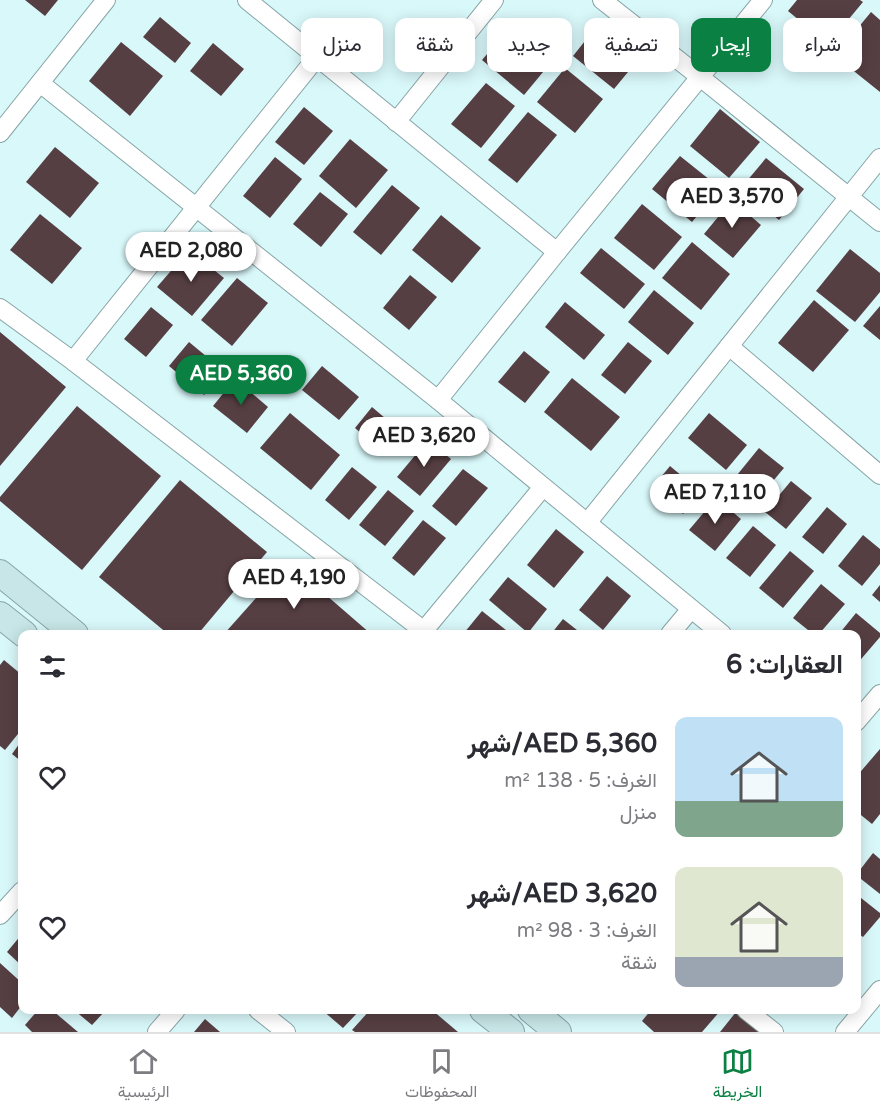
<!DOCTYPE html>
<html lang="ar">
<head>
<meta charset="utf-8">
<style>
  body { margin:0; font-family:"Varela Round",Vazirmatn,sans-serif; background:#f2f2f3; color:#2b2b33; direction:rtl; height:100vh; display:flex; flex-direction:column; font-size:22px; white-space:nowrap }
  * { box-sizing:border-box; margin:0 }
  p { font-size:20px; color:#7c7c81 }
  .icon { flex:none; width:33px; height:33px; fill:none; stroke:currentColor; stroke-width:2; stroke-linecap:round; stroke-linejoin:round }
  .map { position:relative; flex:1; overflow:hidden; direction:ltr }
  .sheet { position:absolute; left:18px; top:630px; width:843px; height:384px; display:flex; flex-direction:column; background:#fff; border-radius:12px; box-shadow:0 3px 15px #0003; direction:rtl }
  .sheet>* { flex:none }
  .hud { position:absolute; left:18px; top:18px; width:844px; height:54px; direction:rtl; display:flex; gap:12px }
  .price { position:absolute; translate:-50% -51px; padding:0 14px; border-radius:21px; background:#fff; color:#222; font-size:20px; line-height:39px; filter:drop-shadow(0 2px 3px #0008) }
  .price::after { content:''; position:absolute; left:50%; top:36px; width:18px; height:14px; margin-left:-9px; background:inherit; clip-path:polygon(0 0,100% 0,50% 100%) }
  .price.selected { background:#0b8043; color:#fff }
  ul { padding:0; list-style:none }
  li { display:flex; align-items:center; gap:18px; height:150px; padding:0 18px }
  li span { display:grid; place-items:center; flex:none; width:168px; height:120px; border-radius:12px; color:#555 }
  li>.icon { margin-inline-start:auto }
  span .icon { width:72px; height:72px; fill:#fffc; stroke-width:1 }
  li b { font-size:26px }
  h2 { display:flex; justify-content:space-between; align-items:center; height:72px; padding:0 18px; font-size:26px }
  .pill { padding:0 21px; border-radius:12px; background:#fff; box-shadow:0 3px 15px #0003; font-size:21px; line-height:54px }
  .pill.selected { background:#0b8043; color:#fff }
  .tab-bar { display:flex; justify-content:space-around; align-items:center; height:84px; border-top:2px solid #e1e1e2; background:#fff; font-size:16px; color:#7c7c81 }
  .tab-bar a { display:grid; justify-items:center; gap:3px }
  .tab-bar .selected { color:#0b8043 }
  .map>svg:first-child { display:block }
  .building { fill:#563f43 }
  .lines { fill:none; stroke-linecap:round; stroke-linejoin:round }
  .street-casing { stroke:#87a4a6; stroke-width:20 }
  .secondary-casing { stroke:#87a4a6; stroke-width:28 }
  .street { stroke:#fff; stroke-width:18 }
  .secondary { stroke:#c8e6e7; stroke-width:26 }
</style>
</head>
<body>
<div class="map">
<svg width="880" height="1032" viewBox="0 0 880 1032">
  <rect width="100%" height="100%" fill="#d9f8fa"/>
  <!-- building -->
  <g class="building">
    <polygon points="25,0 58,0 45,16"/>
    <polygon points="797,0 860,0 863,2 828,44 788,11"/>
    <polygon points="871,12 880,20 880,92 835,56"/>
    <polygon points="160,17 191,43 175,63 143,37"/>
    <polygon points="601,21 642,55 614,89 573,56"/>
    <polygon points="511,26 553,60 524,95 482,60"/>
    <polygon points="121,42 163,76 130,116 89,81"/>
    <polygon points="213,43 244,69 221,96 190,71"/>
    <polygon points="565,68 603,99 575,133 537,102"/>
    <polygon points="486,83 515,106 481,148 451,124"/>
    <polygon points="304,107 333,131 304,165 275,142"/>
    <polygon points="720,109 760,142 729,178 690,146"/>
    <polygon points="528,112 557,135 517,183 488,160"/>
    <polygon points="350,139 388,170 356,208 319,176"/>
    <polygon points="55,147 99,183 70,218 26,182"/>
    <polygon points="680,156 720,188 692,222 652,189"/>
    <polygon points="275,157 302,179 270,218 243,196"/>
    <polygon points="766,158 804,189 779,220 741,188"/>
    <polygon points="392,185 420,208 381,255 353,232"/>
    <polygon points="320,192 348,214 321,247 293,224"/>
    <polygon points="732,200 761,225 733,258 704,234"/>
    <polygon points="642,204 682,237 654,270 614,238"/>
    <polygon points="40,214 82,248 52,284 10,250"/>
    <polygon points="441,215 481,248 452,283 412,250"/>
    <polygon points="692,242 730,274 701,310 662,278"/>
    <polygon points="601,248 645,284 624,309 580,273"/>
    <polygon points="850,249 880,273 880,292 855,322 816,291"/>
    <polygon points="189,250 224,278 192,316 157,287"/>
    <polygon points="410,275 437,297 409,330 383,308"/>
    <polygon points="237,278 268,303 232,346 201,320"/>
    <polygon points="654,290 694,323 668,355 628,322"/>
    <polygon points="814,300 849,330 813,372 778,343"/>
    <polygon points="565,302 605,335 584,360 545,327"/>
    <polygon points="880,306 880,340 863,326"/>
    <polygon points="151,307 173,325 146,357 124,339"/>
    <polygon points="0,332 66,387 0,466"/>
    <polygon points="189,342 224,371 204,395 169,366"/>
    <polygon points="628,342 652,361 625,394 601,375"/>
    <polygon points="524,351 550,372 525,403 498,382"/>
    <polygon points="322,366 359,397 339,420 302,390"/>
    <polygon points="572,378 620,417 591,451 544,412"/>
    <polygon points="235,379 268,407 247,433 213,406"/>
    <polygon points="77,406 161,476 82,570 0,501 0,497"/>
    <polygon points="372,407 405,435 388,456 355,428"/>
    <polygon points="290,413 340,455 311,490 260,448"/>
    <polygon points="709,413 747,445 726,470 688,438"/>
    <polygon points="428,440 451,459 420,496 397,477"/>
    <polygon points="759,448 784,468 757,500 733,480"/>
    <polygon points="670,466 701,492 683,514 652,488"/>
    <polygon points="352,467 377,487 349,520 325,500"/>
    <polygon points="463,469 488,488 456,526 432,506"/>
    <polygon points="180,480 267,552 198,634 168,634 99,577"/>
    <polygon points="791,481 812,498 786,529 765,512"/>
    <polygon points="388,490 414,511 385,546 359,525"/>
    <polygon points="716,498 741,519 715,551 689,530"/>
    <polygon points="827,507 847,524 823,554 802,537"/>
    <polygon points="423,520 446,538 414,576 392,558"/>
    <polygon points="753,526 776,545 750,577 726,558"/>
    <polygon points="556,529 584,552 554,588 527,565"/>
    <polygon points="863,535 880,549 880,564 862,586 838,566"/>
    <polygon points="790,551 814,571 783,608 759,588"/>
    <polygon points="288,562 371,634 224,634"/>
    <polygon points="607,576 631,596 603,630 579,610"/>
    <polygon points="508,577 547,609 528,633 489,600"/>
    <polygon points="821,584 845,604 819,634 813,634 793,618"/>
    <polygon points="880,585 880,602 872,595"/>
    <polygon points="482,611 511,634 466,634 464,633"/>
    <polygon points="856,613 880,633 880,637 856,665 856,634 839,634"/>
    <polygon points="563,619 582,634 551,634"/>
    <polygon points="4,660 22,675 22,729 5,750 0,746 0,665"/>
    <polygon points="22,740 22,762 12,754"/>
    <polygon points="880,749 880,814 872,824 856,811 856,777"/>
    <polygon points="873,853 880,859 880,894 856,875"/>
    <polygon points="856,894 880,913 880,917 863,937 856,932"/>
    <polygon points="22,934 22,966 7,952"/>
    <polygon points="0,963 22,983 22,1005 12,1018 0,1007"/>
    <polygon points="38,1010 52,1010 78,1032 32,1032 25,1025"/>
    <polygon points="74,1010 106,1010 92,1025"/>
    <polygon points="322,1010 360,1010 343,1028"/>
    <polygon points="370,1010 432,1010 458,1032 355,1032 352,1030"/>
    <polygon points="651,1010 721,1010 702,1032 654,1032 642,1021"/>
    <polygon points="736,1012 760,1032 720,1032"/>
    <polygon points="205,1019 220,1032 194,1032"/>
  </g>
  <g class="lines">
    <!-- street casing -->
    <g class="street-casing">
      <g id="street">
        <polyline points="247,0 557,252"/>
        <polyline points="602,0 700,77 880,222"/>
        <polyline points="40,83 438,400 722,634"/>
        <polyline points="396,122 494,0"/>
        <polyline points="0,133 106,0"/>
        <polyline points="0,308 73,361 424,631"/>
        <polyline points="729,346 880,475"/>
        <polyline points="73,361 317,57"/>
        <polyline points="438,400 557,252 763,0"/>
        <polyline points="587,523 880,158"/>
        <polyline points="421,634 543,487"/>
        <polyline points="670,634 691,609"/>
        <polyline points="856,722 880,694"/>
        <polyline points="0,915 22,891"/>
        <polyline points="258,1010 286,1032"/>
        <polyline points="746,1010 774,1032"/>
        <polyline points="157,1032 176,1010"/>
        <polyline points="845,1032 880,990"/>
      </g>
    </g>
    <!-- secondary casing -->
    <g class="secondary-casing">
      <g id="secondary">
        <polyline points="0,573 75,634"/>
        <polyline points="0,615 24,634"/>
        <polyline points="483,1010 511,1032"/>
        <polyline points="531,1010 558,1032"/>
      </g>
    </g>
    <!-- street -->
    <use href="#street" class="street"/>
    <!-- secondary -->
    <use href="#secondary" class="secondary"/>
  </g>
</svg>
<b class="price" style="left:732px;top:229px">AED 3,570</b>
<b class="price" style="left:191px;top:283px">AED 2,080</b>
<b class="price selected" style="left:241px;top:406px">AED 5,360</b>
<b class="price" style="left:424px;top:468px">AED 3,620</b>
<b class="price" style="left:715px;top:525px">AED 7,110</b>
<b class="price" style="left:294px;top:610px">AED 4,190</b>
<div class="hud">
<a class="pill">شراء</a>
<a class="pill selected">إيجار</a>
<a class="pill">تصفية</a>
<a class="pill">جديد</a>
<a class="pill">شقة</a>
<a class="pill">منزل</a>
</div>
<section class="sheet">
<h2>العقارات: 6<svg class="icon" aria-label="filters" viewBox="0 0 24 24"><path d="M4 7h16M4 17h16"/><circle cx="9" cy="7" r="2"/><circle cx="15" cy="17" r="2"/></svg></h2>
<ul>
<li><span style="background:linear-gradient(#bfe0f5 70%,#7fa58c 0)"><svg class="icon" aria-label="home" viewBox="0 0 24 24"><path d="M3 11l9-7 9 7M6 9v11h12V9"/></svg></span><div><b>AED 5,360/شهر</b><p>الغرف: 5 · 138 m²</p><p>منزل</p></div><svg class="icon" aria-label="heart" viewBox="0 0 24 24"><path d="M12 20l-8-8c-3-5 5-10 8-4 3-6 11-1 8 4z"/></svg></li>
<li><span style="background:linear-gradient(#dfe7d0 75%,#9aa5b1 0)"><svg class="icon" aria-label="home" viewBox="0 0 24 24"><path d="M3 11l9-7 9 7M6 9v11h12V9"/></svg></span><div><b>AED 3,620/شهر</b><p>الغرف: 3 · 98 m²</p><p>شقة</p></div><svg class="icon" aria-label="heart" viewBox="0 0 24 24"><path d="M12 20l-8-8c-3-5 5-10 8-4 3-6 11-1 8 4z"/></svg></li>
</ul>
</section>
</div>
<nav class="tab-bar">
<a class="selected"><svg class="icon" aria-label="map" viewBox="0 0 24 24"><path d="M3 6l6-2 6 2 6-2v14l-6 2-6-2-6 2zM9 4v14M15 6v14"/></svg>الخريطة</a>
<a><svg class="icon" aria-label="saved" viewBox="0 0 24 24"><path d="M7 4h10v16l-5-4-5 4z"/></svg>المحفوظات</a>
<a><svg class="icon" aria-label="home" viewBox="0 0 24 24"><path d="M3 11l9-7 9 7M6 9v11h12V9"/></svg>الرئيسية</a>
</nav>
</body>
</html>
